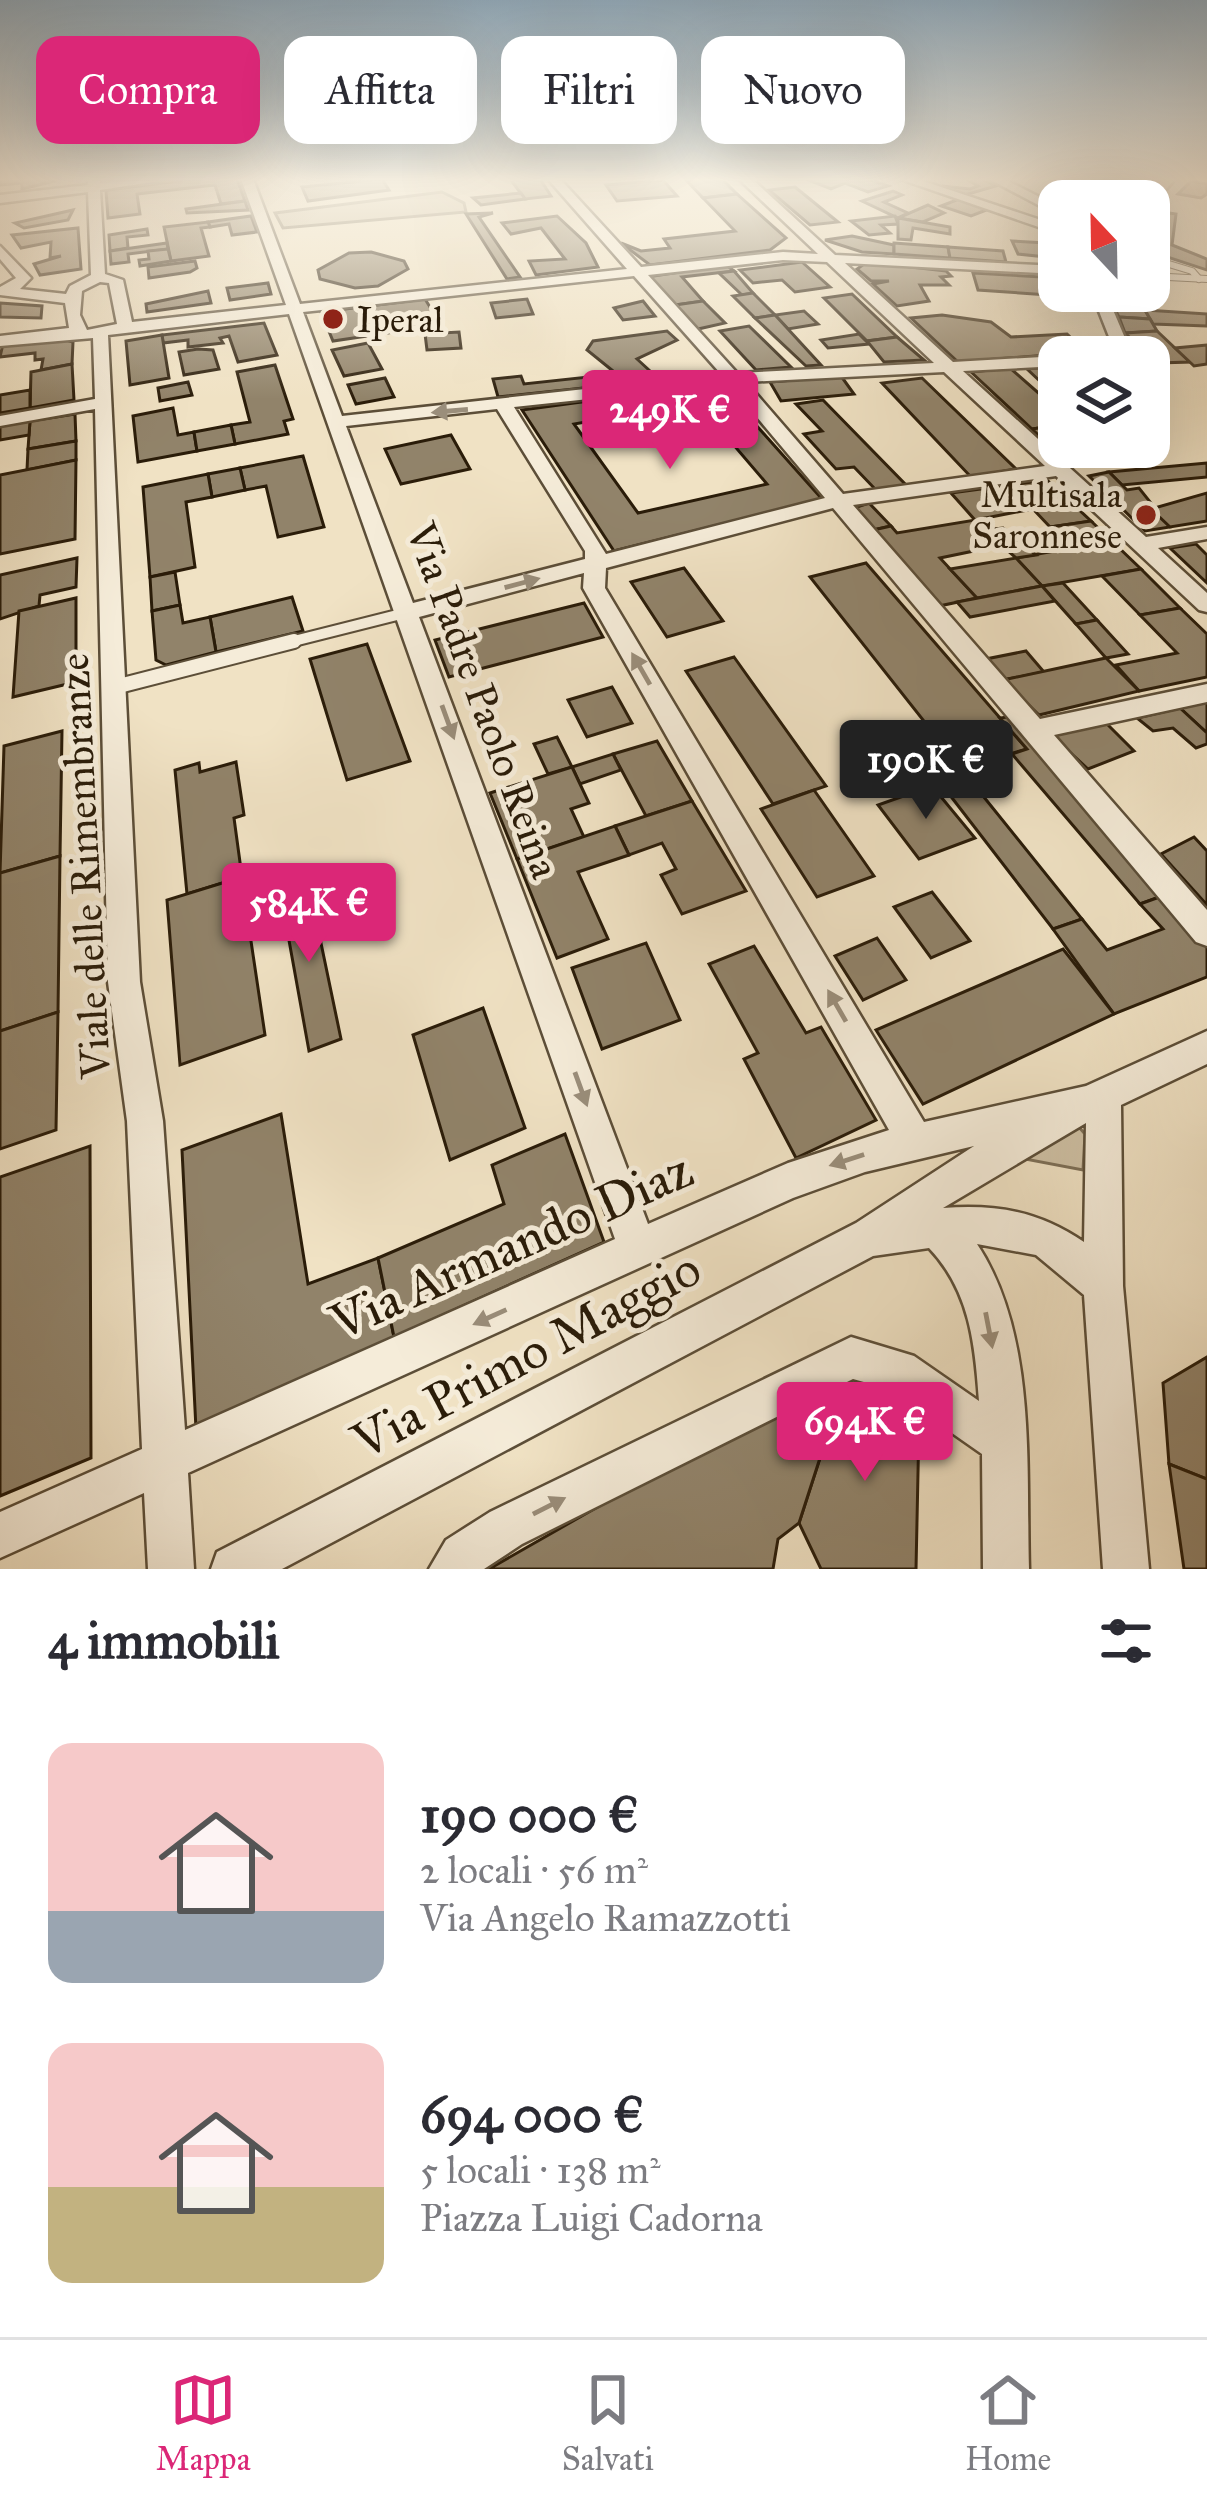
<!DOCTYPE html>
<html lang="it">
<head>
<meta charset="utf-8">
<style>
  body { margin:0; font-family:"IM FELL Great Primer",serif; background:#f2f2f3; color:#2b2b33; height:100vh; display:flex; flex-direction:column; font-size:45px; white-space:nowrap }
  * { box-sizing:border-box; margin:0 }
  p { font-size:39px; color:#7c7c81 }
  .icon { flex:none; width:66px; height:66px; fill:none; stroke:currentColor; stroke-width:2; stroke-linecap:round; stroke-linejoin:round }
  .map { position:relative; height:1569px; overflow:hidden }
  .details { display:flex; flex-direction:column; background:#fff; flex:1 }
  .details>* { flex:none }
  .banner { position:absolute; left:36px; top:36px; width:1137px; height:108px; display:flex; gap:24px }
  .needle { width:78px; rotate:338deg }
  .tools { position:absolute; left:1038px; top:180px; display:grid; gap:24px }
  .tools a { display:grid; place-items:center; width:132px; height:132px; border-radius:24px; background:#fff; box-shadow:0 12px 48px #0002; font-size:60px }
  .price { position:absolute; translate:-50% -102px; padding:0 27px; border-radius:12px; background:#db2777; color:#fff; font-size:39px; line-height:78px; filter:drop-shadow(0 3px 6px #0008) }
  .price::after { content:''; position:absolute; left:50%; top:72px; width:36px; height:27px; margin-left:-18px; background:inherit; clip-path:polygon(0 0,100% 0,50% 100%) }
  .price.selected { background:#222; color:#fff }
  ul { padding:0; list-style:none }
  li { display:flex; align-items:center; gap:36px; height:300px; padding:0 48px }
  li span { display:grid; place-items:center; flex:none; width:336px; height:240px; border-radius:24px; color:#555 }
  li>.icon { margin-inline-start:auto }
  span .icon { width:144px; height:144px; fill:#fffc; stroke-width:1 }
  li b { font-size:51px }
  h2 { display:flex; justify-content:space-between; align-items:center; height:144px; padding:0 48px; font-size:51px }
  .pill { padding:0 42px; border-radius:24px; background:#fff; box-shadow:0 12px 48px #0002; font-size:42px; line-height:108px }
  .pill.selected { background:#db2777; color:#fff }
  .tabs { display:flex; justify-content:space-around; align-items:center; height:168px; border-top:3px solid #e1e1e2; background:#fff; font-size:33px; color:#7c7c81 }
  .tabs a { display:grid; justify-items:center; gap:6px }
  .tabs .selected { color:#db2777 }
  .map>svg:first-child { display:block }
  .green { fill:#cec0a4; stroke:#7c6e56; stroke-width:3 }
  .building { fill:#91836a; stroke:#2a1c09; stroke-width:3 }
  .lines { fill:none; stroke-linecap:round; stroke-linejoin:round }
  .service-far2-casing { stroke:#5c4e38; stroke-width:8 }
  .service-far1-casing { stroke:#5c4e38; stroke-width:14 }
  .service-casing { stroke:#5c4e38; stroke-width:18 }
  .minor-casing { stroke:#5c4e38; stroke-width:5 }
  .service-far2 { stroke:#f5ecd9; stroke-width:6 }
  .service-far1 { stroke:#f5ecd9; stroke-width:10 }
  .service { stroke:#f5ecd9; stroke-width:14 }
  .minor { fill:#f5ecd9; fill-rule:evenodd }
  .oneway { fill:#9a8e7b }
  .poi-dot { fill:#8f2418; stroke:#f5ecd9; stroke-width:4.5 }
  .labels { text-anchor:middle; stroke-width:10; stroke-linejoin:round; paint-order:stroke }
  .far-poi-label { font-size:36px; fill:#2a1c09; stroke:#f5ecd9; text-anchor:start }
  .street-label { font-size:42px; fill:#2a1c09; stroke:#f5ecd9 }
  .near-street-label { font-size:51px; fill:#2a1c09; stroke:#f5ecd9 }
</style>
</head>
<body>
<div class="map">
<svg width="1207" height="1569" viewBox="0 0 1207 1569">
  <rect width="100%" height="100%" fill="#f0e2c4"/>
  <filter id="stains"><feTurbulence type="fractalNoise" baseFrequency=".00167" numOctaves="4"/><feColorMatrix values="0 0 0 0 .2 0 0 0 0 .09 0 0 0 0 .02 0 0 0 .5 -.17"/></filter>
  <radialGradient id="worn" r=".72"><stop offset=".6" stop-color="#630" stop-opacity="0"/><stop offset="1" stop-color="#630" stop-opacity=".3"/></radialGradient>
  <!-- green -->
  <g class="green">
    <polygon points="442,192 464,203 466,212 283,228 275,213"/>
    <polygon points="1078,1126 1085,1134 1083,1170 1015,1157"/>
  </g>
  <!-- building -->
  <g class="building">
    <polygon points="0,179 54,179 54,181 22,189 22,183 0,185"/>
    <polygon points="196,179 237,179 245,201 221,204 215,185 137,194 140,214 108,218 106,190"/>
    <polygon points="382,179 389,190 308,201 302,187"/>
    <polygon points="510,179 540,179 551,196 525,199"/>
    <polygon points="685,179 722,179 737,194 703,198"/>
    <polygon points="806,179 868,179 888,186 868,192 845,183 831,189"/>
    <polygon points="982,179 996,186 965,195 942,186 970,189 978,186 968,180"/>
    <polygon points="663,180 677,196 617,201 606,185"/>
    <polygon points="1191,181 1207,184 1207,194 1201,198 1178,194"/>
    <polygon points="795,187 838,222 810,225 769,190"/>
    <polygon points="893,191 902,195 884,202 908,213 898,218 862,201"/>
    <polygon points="521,193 525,199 481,205 473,198"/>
    <polygon points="737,194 786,238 770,250 650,265 621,243 641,251 670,248 664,239 735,231 703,198"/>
    <polygon points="959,199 989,209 971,216 941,206"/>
    <polygon points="245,201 248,210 187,213 186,209"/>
    <polygon points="928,205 944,213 923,222 898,218"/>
    <polygon points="73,210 68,220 24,228 15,223"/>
    <polygon points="1149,210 1176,214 1172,245 1207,259 1207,270 1149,251"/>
    <polygon points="493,213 479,217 520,277 507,279 466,214"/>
    <polygon points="251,216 257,232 232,235 229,224 210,227 208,222"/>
    <polygon points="557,216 586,243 598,267 536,275 529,261 565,259 541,228 511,234 502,223"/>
    <polygon points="895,216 898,224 881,225 890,233 869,235 851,221"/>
    <polygon points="898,218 950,227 950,234 913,228 911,240 898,239"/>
    <polygon points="208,222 210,227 201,228 209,256 171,261 164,227"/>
    <polygon points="78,228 81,269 40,275 34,264 61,256 50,258 51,242 21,248 12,235"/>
    <polygon points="147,229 148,235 127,237 128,248 110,251 109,235"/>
    <polygon points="852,236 894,245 894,254 862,252 825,240"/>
    <polygon points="1012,241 1046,243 1052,254 1059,255 1059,267 1046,257 1018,254"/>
    <polygon points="167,243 168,249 128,254 129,262 111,264 110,251"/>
    <polygon points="894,243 948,247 950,258 894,254"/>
    <polygon points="948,247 1003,251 1006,262 950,258"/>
    <polygon points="168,249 171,261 140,266 139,260 149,259 148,251"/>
    <polygon points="371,252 404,261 408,269 378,286 355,288 320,279 318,270 349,253"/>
    <polygon points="195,261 197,268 190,272 149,278 148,267"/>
    <polygon points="802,262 830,287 795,292 782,280 753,283 740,270"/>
    <polygon points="867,262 946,271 951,276 941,277 949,285 920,285 929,301 897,306 873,284 889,281 871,281 857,269"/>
    <polygon points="726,265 734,271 682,277 703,301 675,305 647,277"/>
    <polygon points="734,271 753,293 742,295 719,273"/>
    <polygon points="973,273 1059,278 1059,291 1076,291 1079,297 978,290"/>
    <polygon points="268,283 271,294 230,300 227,288"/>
    <polygon points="208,291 211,303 147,312 146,304"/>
    <polygon points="1105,291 1134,291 1150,319 1119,317"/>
    <polygon points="753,293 775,315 755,318 733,296"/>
    <polygon points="852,294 897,337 867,341 824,298"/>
    <polygon points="425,299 441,325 333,341 321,312"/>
    <polygon points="527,299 533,314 496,318 491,303"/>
    <polygon points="643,301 655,316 623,320 614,308"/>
    <polygon points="703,301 725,323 698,329 675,305"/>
    <polygon points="0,303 42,306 41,318 0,317"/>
    <polygon points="1145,310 1207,314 1207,326 1153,324"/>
    <polygon points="804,311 818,324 788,329 775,315"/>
    <polygon points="775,315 788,329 821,365 806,366 755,318"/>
    <polygon points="942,315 991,322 1011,337 1067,334 1086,352 958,362 911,318"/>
    <polygon points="1119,317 1150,319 1157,331 1125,333"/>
    <polygon points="264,323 277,355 238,362 229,336 220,338 223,343 188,347 188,340 163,343 162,335"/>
    <polygon points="749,326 791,367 756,370 720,331"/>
    <polygon points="667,331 677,340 637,359 649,370 641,379 610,378 604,372 613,371 587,350 593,341"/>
    <polygon points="1157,331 1175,348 1190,362 1157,363 1125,333"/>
    <polygon points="459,332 461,348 427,350 425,334"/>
    <polygon points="859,334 869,344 828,348 821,340"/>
    <polygon points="162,335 169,378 130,385 126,341"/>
    <polygon points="897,337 924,360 884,362 867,341"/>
    <polygon points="58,338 73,342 72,364 41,370 43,359 35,360 35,353 0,357 3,344"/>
    <polygon points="368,343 382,369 344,376 332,350"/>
    <polygon points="1207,345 1207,364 1194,366 1175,348"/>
    <polygon points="198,349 213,350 219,369 184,375 179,352"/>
    <polygon points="72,364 74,400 30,408 31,372"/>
    <polygon points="275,365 293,419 284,421 288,434 235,444 231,425 250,422 237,372"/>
    <polygon points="1058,366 1059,366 1059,399 1027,369"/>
    <polygon points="1010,368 1059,411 1059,425 1032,429 971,372"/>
    <polygon points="521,376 524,384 588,377 593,387 498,397 493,379"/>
    <polygon points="841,376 854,394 781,401 770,382"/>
    <polygon points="385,378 394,397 356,404 348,385"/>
    <polygon points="922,378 1016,469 971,477 882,383"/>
    <polygon points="188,382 192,395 160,401 158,388"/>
    <polygon points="722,387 822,499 614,551 522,410 589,401 603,419 574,424 638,513 767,484 703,409 662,412 653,394"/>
    <polygon points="30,390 30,408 0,413 0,395"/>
    <polygon points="823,400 907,486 876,490 854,467 836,469 804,434 822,431 796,404"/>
    <polygon points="173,408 178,435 194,432 197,451 138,462 133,416"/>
    <polygon points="75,414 76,441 28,449 30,421"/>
    <polygon points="30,421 29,435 0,440 0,426"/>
    <polygon points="231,425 235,444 197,451 194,432"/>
    <polygon points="1059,425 1059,447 1111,447 1122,459 1071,466 1032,429"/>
    <polygon points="451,435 470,469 401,484 385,449"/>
    <polygon points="76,441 76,460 27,470 28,449"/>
    <polygon points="303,456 324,527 278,537 266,486 245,490 240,468"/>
    <polygon points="76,460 75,539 0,554 0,475"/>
    <polygon points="1207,463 1207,477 1122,485 1109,472"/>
    <polygon points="240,468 245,490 212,497 208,474"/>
    <polygon points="1109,472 1127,490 1139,488 1170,527 1145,531 1089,476"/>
    <polygon points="208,474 212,497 186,502 195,567 150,577 143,487"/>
    <polygon points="1047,480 1091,521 1050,527 1033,509 975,520 951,493"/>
    <polygon points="1207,493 1207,521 1170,527 1151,509"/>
    <polygon points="869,503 891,526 869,531 851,509"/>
    <polygon points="975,520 998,546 940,558 977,598 939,606 869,531 891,526 897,533"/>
    <polygon points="1091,521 1141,569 1042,586 1016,558 1071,548 1050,527"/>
    <polygon points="1003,528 1036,555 1016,558 984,530"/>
    <polygon points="1196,544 1207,555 1207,583 1170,548"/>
    <polygon points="77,558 76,587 40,595 39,606 0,619 0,575"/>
    <polygon points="1016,558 1042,586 977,598 950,569"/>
    <polygon points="866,563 1000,718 1027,749 961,768 810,577"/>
    <polygon points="684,568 723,621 667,637 631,582"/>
    <polygon points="1141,569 1180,608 1140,615 1102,576"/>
    <polygon points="175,572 180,605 152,611 150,577"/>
    <polygon points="1063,583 1097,620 1076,624 1042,586"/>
    <polygon points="1042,586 1055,601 970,617 957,602"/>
    <polygon points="292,597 303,631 216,652 210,617"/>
    <polygon points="76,598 76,682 13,697 19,611"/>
    <polygon points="584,603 603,637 449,677 435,640"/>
    <polygon points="180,605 183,623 210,617 216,652 166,665 156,660 152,611"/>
    <polygon points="1180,608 1207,634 1207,677 1139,691 1116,665 1177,653 1140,615"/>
    <polygon points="1097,620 1128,654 1106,658 1076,624"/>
    <polygon points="367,644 410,761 347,780 310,659"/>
    <polygon points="1026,651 1044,672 1003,680 981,660"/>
    <polygon points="734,657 826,786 773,804 686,671"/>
    <polygon points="1106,658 1139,691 1039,715 1003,680"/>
    <polygon points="612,687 632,723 587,737 568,700"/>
    <polygon points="1207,702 1207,733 1180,708"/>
    <polygon points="1180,708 1207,733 1207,744 1196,748 1173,728 1153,731 1137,718"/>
    <polygon points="1007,717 1165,895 1140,904 1012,754 1027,749 1000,718"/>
    <polygon points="1106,723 1134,751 1088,769 1051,735"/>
    <polygon points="62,731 60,856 0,873 4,746"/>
    <polygon points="557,737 572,767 548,774 534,744"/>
    <polygon points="657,741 692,801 646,816 613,754"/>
    <polygon points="613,754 621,770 580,784 572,767"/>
    <polygon points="236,762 244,815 234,818 242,877 187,894 175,770 199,763 200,772"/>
    <polygon points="572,767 589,803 571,809 584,837 517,859 490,793"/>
    <polygon points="932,786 975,838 919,859 878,805"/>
    <polygon points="975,786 1082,919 1053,929 949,794"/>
    <polygon points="814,790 874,876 817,897 761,809"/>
    <polygon points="692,801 746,891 682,914 661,875 676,869 662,843 629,855 615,826"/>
    <polygon points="615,826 629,855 578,872 608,939 557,958 517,859"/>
    <polygon points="1194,837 1207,851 1207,905 1161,854"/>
    <polygon points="60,856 58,1012 0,1031 0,873"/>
    <polygon points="307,876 341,1039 309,1051 279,885"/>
    <polygon points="232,880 234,897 244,894 265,1035 180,1065 167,900"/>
    <polygon points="932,892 970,941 931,958 894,907"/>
    <polygon points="1165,895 1207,943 1207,977 1114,1014 1053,929 1082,919 1107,950 1163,929 1140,904"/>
    <polygon points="877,938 906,980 863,1000 835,956"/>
    <polygon points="646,943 680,1020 602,1049 572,968"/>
    <polygon points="754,946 806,1033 821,1027 876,1120 796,1158 744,1059 758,1053 709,964"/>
    <polygon points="1063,949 1114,1014 923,1104 876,1030"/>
    <polygon points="483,1008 525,1128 450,1160 413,1035"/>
    <polygon points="58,1012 56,1130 0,1149 0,1031"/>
    <polygon points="281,1114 308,1284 378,1258 394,1337 196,1429 182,1150"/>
    <polygon points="565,1134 604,1242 394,1337 378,1258 504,1204 492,1165"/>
    <polygon points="90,1146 91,1458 0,1496 0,1177"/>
    <polygon points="1207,1357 1207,1479 1169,1464 1163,1383"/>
    <polygon points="851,1362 919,1425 916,1569 821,1569 799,1523"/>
    <polygon points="851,1362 799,1523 778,1539 773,1569 489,1569"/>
    <polygon points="1169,1464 1207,1479 1207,1569 1184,1569"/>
  </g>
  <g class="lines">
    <!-- service-far2 casing -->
    <g class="service-far2-casing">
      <g id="service-far2">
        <polyline points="1149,258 1192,271 1199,279"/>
        <polyline points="1149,276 1207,279"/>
      </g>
    </g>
    <!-- service-far1 casing -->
    <g class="service-far1-casing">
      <polyline id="service-far1" points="282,644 409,612"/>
    </g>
    <!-- service casing -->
    <g class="service-casing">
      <polyline id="service" points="115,687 294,641"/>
    </g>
    <!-- minor casing -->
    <g class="minor-casing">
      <g id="minor">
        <path d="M 88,179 L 100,179 L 100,183 L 172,179 L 100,190 L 105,274 L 123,280 L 132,322 L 286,305 L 241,179 L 253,179 L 300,304 L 627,269 L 548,179 L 560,179 L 641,267 L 783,252 L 818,254 L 739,179 L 752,179 L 835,255 L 1059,266 L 1059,274 L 845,263 L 953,362 L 1059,356 L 1063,357 L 1059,366 L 963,371 L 1146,537 L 1207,527 L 1207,539 L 1158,548 L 1207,593 L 1207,612 L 1199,610 L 1056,476 L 853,505 L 1040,719 L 1207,684 L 1207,702 L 1054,735 L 1207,910 L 1207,946 L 1196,942 L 833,508 L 606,568 L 605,588 L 924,1122 L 1086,1086 L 1207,1031 L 1207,1064 L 1121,1105 L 1123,1286 L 1149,1569 L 1103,1569 L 1084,1295 L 1036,1255 L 977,1244 C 1037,1335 1026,1465 1029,1569 L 983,1569 L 982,1454 L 889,1389 L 853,1379 L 522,1544 L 484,1569 L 429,1569 L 446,1540 L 490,1512 L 851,1337 L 914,1356 L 979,1401 C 975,1344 970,1291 929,1248 L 873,1256 L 282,1569 L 211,1569 L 217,1552 L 856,1223 L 974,1146 L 865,1172 L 793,1198 L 188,1473 L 194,1569 L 148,1569 L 144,1493 L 0,1558 L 0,1512 L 142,1449 L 127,1121 L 108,982 L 95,409 L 0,426 L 0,416 L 95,399 L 93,338 L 0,346 L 0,336 L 69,328 L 65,303 L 0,295 L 0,287 L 16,278 L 0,259 L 0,246 L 31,278 L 20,289 L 66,294 L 70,286 L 91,275 L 88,192 L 0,203 L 0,195 L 88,185 ZM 783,260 L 827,262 L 934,363 L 737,373 L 648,275 ZM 634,276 L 721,374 L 342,416 L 303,312 ZM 100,282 L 109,283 L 117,324 L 87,330 L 80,315 L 82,291 ZM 289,314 L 615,1239 L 185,1430 L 163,1121 L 140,982 L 108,335 ZM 944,372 L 1045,466 L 843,494 L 746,382 ZM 729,384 L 825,498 L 606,554 L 514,407 ZM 497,409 L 585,551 L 585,559 L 413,603 L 346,426 ZM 584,573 L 583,588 L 889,1130 L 788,1163 L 648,1224 L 419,617 ZM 1086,1123 L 1084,1242 C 1039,1211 996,1204 943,1208 Z"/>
        <polygon points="900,179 917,179 1059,226 1059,234"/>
        <polygon points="989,179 1004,179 1059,207 1059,216"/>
        <polygon points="1113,179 1126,179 1107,197 1077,201"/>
        <polygon points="1163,179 1175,179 1153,204 1143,201"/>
        <polygon points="1091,291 1105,291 1133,357 1117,357"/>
      </g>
    </g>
    <!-- service-far2 -->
    <use href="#service-far2" class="service-far2"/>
    <!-- service-far1 -->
    <use href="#service-far1" class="service-far1"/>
    <!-- service -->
    <use href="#service" class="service"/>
    <!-- minor -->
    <use href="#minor" class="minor"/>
  </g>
  <!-- one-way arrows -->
  <defs><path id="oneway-solid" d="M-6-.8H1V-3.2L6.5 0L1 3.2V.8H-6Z" transform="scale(3)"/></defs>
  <g class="oneway">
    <use href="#oneway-solid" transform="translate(450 411) rotate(175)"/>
    <use href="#oneway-solid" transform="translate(522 583) rotate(-15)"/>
    <use href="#oneway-solid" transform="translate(641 669) rotate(-120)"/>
    <use href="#oneway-solid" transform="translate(448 722) rotate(70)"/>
    <use href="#oneway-solid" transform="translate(837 1006) rotate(-120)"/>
    <use href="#oneway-solid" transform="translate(581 1089) rotate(70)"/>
    <use href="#oneway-solid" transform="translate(847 1160) rotate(162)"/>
    <use href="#oneway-solid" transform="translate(490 1317) rotate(156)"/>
    <use href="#oneway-solid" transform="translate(989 1330) rotate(79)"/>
    <use href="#oneway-solid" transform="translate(549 1506) rotate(-27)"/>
  </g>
  <!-- sky -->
  <linearGradient id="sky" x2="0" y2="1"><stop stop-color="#90acc0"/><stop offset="0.45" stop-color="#f8f2e4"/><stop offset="1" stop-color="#f8f2e4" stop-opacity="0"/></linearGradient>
  <rect width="1207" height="399" fill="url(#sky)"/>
  <!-- markers -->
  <g class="poi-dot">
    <circle cx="333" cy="319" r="12"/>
    <circle cx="1146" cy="515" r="12"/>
  </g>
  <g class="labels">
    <!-- far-poi labels -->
    <g class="far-poi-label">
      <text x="357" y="332">Iperal</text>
      <text x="1122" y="507" text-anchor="end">Multisala<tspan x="1122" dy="41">Saronnese</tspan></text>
    </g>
    <!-- street labels -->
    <g class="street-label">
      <text transform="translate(484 700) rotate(70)" y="15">Via Padre Paolo Reina</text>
      <text transform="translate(84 866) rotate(-93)" y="15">Viale delle Rimembranze</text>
    </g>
    <!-- near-street labels -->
    <g class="near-street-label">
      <text transform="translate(511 1245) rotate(-24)" y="18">Via Armando Diaz</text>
      <text transform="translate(526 1354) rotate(-28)" y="18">Via Primo Maggio</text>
    </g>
  </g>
  <rect width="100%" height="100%" filter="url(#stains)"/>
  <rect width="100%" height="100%" fill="url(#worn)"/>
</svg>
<div class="tools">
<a><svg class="needle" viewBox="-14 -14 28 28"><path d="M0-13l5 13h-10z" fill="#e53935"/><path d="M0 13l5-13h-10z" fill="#7c7c81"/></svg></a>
<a><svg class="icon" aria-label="layers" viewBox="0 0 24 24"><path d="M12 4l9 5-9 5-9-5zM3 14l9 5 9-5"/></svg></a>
</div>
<b class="price" style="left:670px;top:472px">249K €</b>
<b class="price selected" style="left:926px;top:822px">190K €</b>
<b class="price" style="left:309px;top:965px">584K €</b>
<b class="price" style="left:865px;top:1484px">694K €</b>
<div class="banner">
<a class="pill selected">Compra</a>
<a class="pill">Affitta</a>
<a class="pill">Filtri</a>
<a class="pill">Nuovo</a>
</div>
</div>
<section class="details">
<h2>4 immobili<svg class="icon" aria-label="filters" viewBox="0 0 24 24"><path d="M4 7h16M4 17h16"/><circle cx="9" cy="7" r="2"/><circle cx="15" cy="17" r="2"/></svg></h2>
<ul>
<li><span style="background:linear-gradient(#f6c9c9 70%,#9aa5b1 0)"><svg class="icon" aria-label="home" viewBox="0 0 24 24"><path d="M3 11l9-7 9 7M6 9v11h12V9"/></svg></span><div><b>190 000 €</b><p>2 locali · 56 m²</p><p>Via Angelo Ramazzotti</p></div></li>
<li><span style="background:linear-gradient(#f6c9c9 60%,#c2b280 0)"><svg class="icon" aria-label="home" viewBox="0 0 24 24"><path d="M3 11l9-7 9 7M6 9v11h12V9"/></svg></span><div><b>694 000 €</b><p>5 locali · 138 m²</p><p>Piazza Luigi Cadorna</p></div></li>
</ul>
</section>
<nav class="tabs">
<a class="selected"><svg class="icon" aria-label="map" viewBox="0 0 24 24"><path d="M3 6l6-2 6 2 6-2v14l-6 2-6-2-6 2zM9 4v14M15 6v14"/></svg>Mappa</a>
<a><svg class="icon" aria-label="saved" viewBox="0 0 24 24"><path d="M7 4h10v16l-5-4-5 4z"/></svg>Salvati</a>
<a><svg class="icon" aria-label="home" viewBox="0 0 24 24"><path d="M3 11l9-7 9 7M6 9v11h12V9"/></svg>Home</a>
</nav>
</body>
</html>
